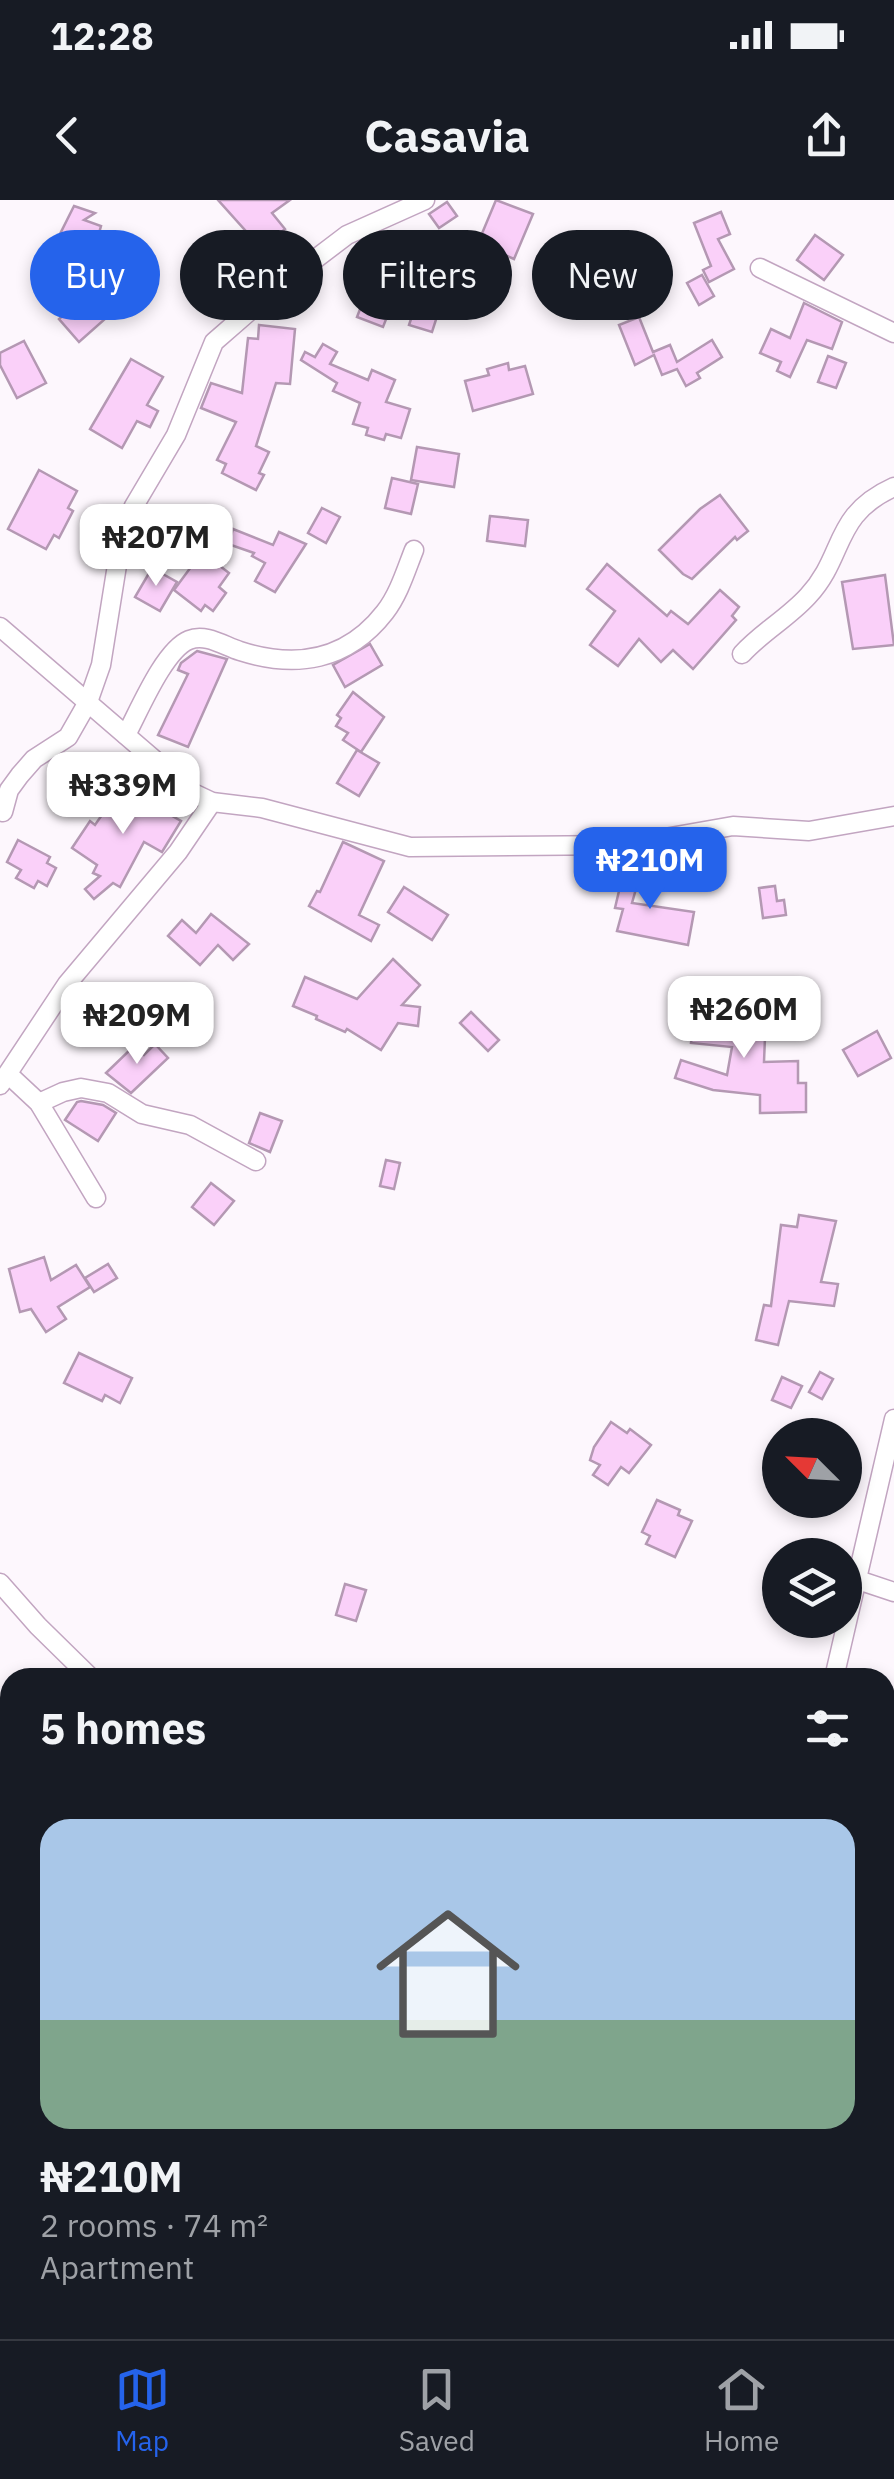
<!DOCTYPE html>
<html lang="en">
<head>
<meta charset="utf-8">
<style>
  body { margin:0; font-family:"IBM Plex Sans",sans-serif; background:#20242c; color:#f1f3f6; height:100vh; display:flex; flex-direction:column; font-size:38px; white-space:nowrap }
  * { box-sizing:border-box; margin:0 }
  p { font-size:32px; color:#9ea1a6 }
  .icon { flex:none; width:55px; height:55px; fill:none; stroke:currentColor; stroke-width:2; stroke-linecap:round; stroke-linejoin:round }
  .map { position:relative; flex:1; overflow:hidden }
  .side { position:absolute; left:0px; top:1468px; width:895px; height:672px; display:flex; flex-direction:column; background:#171b24; border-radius:30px 30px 0 0; box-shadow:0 5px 15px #0003 }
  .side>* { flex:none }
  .banner { position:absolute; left:30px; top:30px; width:835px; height:90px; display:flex; gap:20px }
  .needle { width:65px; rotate:294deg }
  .controls { position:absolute; left:762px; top:1218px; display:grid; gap:20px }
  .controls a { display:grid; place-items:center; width:100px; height:100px; border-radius:50%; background:#171b24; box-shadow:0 5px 15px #0003; font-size:50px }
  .price { position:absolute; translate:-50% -85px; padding:0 22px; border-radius:20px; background:#fff; color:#222; font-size:32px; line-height:65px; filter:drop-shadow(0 2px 5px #0008) }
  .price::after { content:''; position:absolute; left:50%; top:60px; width:30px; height:22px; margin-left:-15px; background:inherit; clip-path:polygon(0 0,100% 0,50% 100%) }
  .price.on { background:#2563eb; color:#fff }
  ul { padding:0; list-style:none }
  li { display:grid; align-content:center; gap:20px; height:530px; padding:0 40px }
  li span { display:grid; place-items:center; height:310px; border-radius:30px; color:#555 }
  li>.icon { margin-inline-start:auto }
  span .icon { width:180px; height:180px; fill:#fffc; stroke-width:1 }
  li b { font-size:42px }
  h2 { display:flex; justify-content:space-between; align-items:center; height:120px; padding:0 40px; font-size:42px }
  .tag { padding:0 35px; border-radius:45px; background:#171b24; box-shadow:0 5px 15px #0003; font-size:35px; line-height:90px }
  .tag.on { background:#2563eb; color:#fff }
  .status { display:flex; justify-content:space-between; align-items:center; height:70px; padding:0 50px; background:#171b24; direction:ltr }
  .status svg { height:28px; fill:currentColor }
  header { display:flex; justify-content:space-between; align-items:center; height:130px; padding:0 40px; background:#171b24; font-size:45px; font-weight:700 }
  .dock { display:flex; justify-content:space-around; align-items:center; height:140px; border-top:2px solid #363941; background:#171b24; font-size:28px; color:#9ea1a6 }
  .dock a { display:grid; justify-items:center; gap:5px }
  .dock .on { color:#2563eb }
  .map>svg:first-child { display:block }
  .building { fill:#fad0f9; stroke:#b498b3; stroke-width:2.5 }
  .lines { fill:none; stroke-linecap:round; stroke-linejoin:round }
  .minor-casing { stroke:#c2a5c1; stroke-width:21 }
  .minor { stroke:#fff; stroke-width:18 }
</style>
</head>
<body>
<div class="status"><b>12:28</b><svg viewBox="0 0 49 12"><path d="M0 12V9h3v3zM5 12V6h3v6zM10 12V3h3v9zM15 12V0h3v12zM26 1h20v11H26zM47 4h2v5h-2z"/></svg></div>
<header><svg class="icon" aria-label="back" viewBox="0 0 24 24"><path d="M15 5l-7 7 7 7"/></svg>Casavia<svg class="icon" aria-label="share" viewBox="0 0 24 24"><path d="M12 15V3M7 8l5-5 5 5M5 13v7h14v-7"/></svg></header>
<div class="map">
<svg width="894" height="2139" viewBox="0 0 894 2139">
  <rect width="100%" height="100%" fill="#fdf7fd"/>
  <!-- building -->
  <g class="building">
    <polygon points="218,0 290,0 272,13 285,29 262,49"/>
    <polygon points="496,0 533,14 514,59 478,43"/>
    <polygon points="447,2 457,16 439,28 429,14"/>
    <polygon points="74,6 95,13 84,20 101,26 86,79 114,111 79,142 59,119 90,92 50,80 60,34"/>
    <polygon points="721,12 730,34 718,39 734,69 709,82 703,70 711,66 694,23"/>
    <polygon points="815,35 843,55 824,80 797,60"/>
    <polygon points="362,63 399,72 396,83 400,84 383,127 357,117 367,91 356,88"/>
    <polygon points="702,75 714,96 699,105 687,83"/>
    <polygon points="421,89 444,95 432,132 409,125"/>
    <polygon points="804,103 842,122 832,149 807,140 790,177 777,171 781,162 760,153 771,129 790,138"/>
    <polygon points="639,117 653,152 670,145 677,162 712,140 722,157 697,173 700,178 686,186 677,169 662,175 654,155 635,165 619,125"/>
    <polygon points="259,125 295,129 290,184 276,183 256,246 269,252 259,273 264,275 256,290 222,273 226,264 217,260 236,222 201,208 211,183 242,193 248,138 258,139"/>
    <polygon points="24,141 46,183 17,198 0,165 0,153"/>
    <polygon points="323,144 337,152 330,164 368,180 372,170 395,180 386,202 410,209 401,238 386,234 384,240 366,235 368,228 353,224 360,203 333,191 337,183 301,160 305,152 315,157"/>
    <polygon points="828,156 846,163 836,188 818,182"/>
    <polygon points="131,159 163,177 147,205 158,211 150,227 137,221 122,248 90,229"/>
    <polygon points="508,163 509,170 525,166 533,194 473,211 465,181 489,175 487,169"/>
    <polygon points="417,247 459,254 454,287 411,280"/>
    <polygon points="39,270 77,291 68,308 73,311 59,338 54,335 46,349 8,329"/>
    <polygon points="392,278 418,284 411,314 385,308"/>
    <polygon points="720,295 748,331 737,340 735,337 692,379 683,374 659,350 700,309"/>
    <polygon points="322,308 340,317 326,343 308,333"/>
    <polygon points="490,316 528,320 525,346 487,341"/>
    <polygon points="233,329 273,345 279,332 306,344 275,392 255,381 265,363 252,356 254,353 228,344"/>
    <polygon points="202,352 229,373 219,387 226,393 213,411 205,405 201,411 174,390"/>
    <polygon points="607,364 667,416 671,411 688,424 720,390 739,407 732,416 736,420 693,469 673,450 661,462 639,439 618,466 590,445 615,411 587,389"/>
    <polygon points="152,368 177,382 160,411 135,397"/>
    <polygon points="885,375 894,445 853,449 842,382"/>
    <polygon points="370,444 382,465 345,487 333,465"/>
    <polygon points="197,451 227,459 188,547 158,535 188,474 178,470 181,463"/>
    <polygon points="353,492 384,517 361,552 343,540 348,533 336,526 341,518 337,515"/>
    <polygon points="357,550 379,563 359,596 337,583"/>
    <polygon points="124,583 146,601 181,621 162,652 144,642 120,687 113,683 94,699 85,689 100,676 93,673 97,665 72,648 90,621 95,625"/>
    <polygon points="18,640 50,657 47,663 56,668 47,686 38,681 34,688 16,678 21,670 7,662"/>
    <polygon points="343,642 384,661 359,715 379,725 371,741 309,706 317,691 320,692"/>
    <polygon points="627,657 644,661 632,703 694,712 688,745 617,731 623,709 615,708"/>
    <polygon points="775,686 777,701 784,700 786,715 763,718 759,688"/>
    <polygon points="404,687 448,715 432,740 388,712"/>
    <polygon points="211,714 249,744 233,760 218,745 200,765 168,736 182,720 196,733"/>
    <polygon points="393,759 420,785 402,805 420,807 418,826 398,823 381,850 347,829 345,832 316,819 317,816 293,806 305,777 357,799"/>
    <polygon points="767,791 789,791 789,812 766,811"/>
    <polygon points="696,804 766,813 764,862 798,861 798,883 806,883 806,912 760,913 760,895 713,890 675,878 681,860 727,875 732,847 691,843"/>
    <polygon points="471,812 499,840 488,851 460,823"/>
    <polygon points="877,831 891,858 858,876 843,850"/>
    <polygon points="155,844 168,858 131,893 106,873 135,845 144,855"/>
    <polygon points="81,901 103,905 116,913 98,941 65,920 77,902"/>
    <polygon points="260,913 282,921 270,952 249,943"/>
    <polygon points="386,960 400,963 394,989 380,986"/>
    <polygon points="211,983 234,1001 214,1025 192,1007"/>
    <polygon points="799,1015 836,1021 821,1082 838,1084 834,1106 789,1101 778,1145 756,1140 764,1105 771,1106 781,1025 797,1027"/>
    <polygon points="44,1057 51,1080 76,1065 90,1087 58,1107 66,1119 46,1132 31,1109 20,1112 9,1069"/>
    <polygon points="108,1064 117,1078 94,1092 85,1078"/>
    <polygon points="79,1153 132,1178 120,1203 105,1195 102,1201 64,1183"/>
    <polygon points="820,1172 833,1179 822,1199 809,1192"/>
    <polygon points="782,1177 802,1186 791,1208 772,1200"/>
    <polygon points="611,1222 627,1233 630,1229 651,1245 629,1273 621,1267 608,1285 593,1275 600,1265 590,1260 594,1247"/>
    <polygon points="657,1300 680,1310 678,1315 692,1321 675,1357 646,1344 650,1336 642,1332"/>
    <polygon points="345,1384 366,1390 356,1421 336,1415"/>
  </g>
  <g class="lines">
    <!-- minor casing -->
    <g class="minor-casing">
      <g id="minor">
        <polyline points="760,68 894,133"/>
        <polyline points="0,427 193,593 212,602 262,608 410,647 625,645 733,626 809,631 894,616"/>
        <path d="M 742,454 C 762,432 788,418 808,396 C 846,355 832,315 894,287"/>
        <path d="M 126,535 C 139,511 164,450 189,440 C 206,433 224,446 240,451 C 296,469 347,461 385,412 C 399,394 406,370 414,350"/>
        <polyline points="3,612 9,590 20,575 34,559 68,537 88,502 101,465 122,334 134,306 176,235 214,142 268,95 347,35 425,0"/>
        <polyline points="9,875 39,903 96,998"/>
        <polyline points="0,885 67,784 178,652 212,602"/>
        <polyline points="39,903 63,892 81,888 108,893 142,914 190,925 256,961"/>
        <polyline points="855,1379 894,1392"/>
        <polyline points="0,1383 38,1426 91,1478"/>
        <polyline points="834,1478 894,1219"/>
        <polyline points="885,1672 894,1674"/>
        <polyline points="885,2016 894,2016"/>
        <polyline points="779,2139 779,2130"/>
      </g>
    </g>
    <!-- minor -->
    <use href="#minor" class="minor"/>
  </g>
</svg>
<div class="controls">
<a><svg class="needle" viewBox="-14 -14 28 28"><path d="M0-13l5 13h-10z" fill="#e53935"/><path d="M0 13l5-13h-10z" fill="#9ea1a6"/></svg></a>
<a><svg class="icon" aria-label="layers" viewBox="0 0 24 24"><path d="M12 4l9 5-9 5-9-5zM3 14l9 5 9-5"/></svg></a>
</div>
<b class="price" style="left:156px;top:389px">₦207M</b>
<b class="price" style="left:123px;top:637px">₦339M</b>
<b class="price on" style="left:650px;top:712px">₦210M</b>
<b class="price" style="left:744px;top:861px">₦260M</b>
<b class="price" style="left:137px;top:867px">₦209M</b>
<div class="banner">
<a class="tag on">Buy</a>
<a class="tag">Rent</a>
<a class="tag">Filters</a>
<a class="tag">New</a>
</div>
<section class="side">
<h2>5 homes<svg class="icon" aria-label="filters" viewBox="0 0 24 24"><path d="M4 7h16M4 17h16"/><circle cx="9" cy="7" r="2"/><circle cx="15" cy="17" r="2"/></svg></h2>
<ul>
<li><span style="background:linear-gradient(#a9c7e8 65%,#7fa58c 0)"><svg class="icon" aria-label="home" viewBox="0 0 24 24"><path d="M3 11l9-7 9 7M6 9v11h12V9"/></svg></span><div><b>₦210M</b><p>2 rooms · 74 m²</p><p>Apartment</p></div></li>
</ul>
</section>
</div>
<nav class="dock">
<a class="on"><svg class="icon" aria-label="map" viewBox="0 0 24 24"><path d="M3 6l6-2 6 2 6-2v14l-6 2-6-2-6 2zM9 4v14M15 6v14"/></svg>Map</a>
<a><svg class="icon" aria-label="saved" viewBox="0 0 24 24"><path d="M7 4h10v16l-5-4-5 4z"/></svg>Saved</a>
<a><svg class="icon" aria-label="home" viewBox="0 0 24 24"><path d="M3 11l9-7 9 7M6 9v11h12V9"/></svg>Home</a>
</nav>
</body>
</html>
